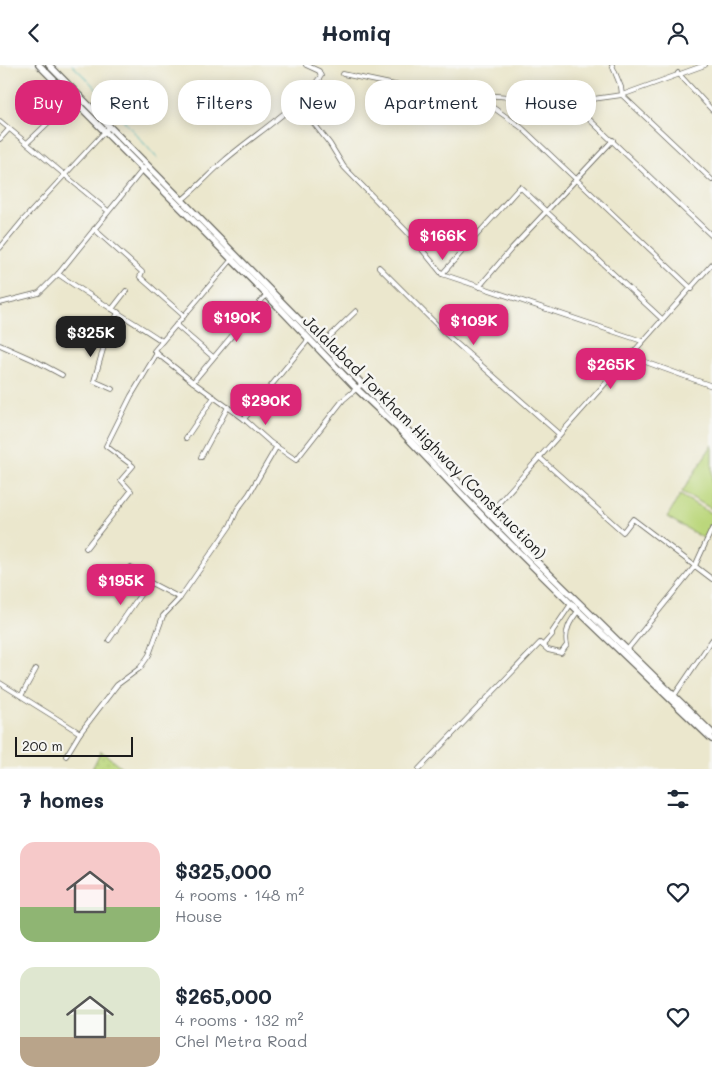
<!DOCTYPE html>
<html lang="en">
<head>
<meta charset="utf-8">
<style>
  body { margin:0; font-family:Mali,sans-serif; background:#f6f6f7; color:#1f2937; height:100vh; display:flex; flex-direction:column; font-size:19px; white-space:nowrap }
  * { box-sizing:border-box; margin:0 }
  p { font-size:16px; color:#747a83 }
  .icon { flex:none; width:28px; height:28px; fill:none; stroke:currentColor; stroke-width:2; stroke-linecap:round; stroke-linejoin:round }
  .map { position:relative; height:704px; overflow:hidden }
  .sheet { display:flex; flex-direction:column; background:#fff; flex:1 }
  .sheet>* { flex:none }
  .guide { position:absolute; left:15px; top:15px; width:682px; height:45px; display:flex; gap:10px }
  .scale { position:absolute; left:15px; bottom:12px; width:118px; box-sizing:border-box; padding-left:5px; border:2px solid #1c1c1c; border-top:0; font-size:14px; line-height:18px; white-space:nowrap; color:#1c1c1c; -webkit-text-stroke:4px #f6f6f2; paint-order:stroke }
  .price { position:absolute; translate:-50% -42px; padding:0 11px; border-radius:10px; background:#db2777; color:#fff; font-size:16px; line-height:32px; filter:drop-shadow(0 1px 2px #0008) }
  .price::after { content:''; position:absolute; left:50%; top:30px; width:15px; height:11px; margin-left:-8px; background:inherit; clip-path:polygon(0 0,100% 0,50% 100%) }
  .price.active { background:#222; color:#fff }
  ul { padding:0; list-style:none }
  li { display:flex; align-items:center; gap:15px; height:125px; padding:0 20px }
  li span { display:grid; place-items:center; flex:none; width:140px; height:100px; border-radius:15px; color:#555 }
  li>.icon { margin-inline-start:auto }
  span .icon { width:60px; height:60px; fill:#fffc; stroke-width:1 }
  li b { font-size:21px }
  h2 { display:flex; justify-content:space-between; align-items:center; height:60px; padding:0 20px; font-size:21px }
  .chip { padding:0 18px; border-radius:20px; background:#fff; box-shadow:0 2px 12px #0003; font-size:18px; line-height:45px }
  .chip.active { background:#db2777; color:#fff }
  header { display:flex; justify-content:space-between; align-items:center; height:65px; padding:0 20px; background:#fff; font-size:22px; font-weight:700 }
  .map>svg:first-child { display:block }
  .park { fill:url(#park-dots); stroke:#6c7a4c }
  .garden { fill:#bbd77c; stroke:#6c7a4c }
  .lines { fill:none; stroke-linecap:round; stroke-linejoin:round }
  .stream { stroke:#40b1b8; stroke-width:1 }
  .minor-casing { stroke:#64635a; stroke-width:5.5 }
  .highway-casing { stroke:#64635a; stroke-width:8 }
  .minor { stroke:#fff; stroke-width:4 }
  .highway { stroke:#fff; stroke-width:5.5 }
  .labels { text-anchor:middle; stroke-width:5; stroke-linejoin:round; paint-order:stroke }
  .street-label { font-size:16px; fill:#1c1c1c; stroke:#f6f6f2 }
</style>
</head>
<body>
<header><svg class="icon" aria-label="back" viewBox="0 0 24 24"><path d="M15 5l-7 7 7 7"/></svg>Homiq<svg class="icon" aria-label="person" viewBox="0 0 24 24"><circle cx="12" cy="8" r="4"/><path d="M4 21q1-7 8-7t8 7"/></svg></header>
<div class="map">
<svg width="712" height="704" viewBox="0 0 712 704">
  <defs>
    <pattern id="park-dots" width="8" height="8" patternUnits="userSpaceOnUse" patternTransform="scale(1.25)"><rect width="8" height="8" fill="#bbd77c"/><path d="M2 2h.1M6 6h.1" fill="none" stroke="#a0b86b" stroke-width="1.8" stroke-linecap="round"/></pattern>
  </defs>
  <rect width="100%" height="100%" fill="#f6f6f2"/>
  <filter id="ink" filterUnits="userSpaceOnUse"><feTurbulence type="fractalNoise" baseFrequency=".02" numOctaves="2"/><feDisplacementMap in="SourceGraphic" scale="10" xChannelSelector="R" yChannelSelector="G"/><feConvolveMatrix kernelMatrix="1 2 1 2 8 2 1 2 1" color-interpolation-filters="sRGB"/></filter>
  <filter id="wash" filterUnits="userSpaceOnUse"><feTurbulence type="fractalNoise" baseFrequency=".0096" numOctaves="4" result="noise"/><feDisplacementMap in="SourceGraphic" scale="20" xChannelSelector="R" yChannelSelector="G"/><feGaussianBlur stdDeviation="1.12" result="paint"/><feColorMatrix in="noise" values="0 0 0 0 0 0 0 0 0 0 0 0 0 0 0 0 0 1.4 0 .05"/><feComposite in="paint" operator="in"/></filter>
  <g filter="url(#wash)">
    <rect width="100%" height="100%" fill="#ebe7cd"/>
    <!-- park -->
    <polygon class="park" points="101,686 124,704 92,704"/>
    <!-- garden -->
    <g class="garden">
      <polygon points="712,380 712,444 682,427"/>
      <polygon points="680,430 712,449 712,460 705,474 667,452"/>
    </g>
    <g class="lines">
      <!-- stream -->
      <polyline class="stream" points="72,0 89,16 157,93"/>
    </g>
  </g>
  <g filter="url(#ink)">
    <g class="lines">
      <!-- minor casing -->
      <g class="minor-casing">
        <g id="minor">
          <polyline points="612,0 621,22 622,30 712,115"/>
          <polyline points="678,8 712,45"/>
          <polyline points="343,9 419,25 469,28 481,34 522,63 692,224"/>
          <polyline points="471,29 571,37 622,30 705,0"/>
          <polyline points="297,37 330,79 344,102 410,170 442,209 642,276"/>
          <polyline points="571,37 712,171"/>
          <polyline points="0,56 108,146"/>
          <polyline points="0,74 9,64"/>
          <polyline points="27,78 73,34"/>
          <path d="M 182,135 C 197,123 210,108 225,95 C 255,69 298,43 321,11 L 319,6 L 306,0"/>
          <polyline points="94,164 142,207 140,212 184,251"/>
          <polyline points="0,183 24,154 110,61"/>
          <polyline points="233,193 154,286 193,317 244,354 271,378 296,395 343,335 362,319"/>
          <polyline points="379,202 447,270 559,369"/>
          <path d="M 58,209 C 92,233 128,253 162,276"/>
          <polyline points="442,209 520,122 662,254"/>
          <polyline points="479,222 512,183 613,75"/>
          <polyline points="0,238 39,228 58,209 144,103"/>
          <polyline points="112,244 126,226"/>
          <polyline points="176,260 213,292"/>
          <polyline points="323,278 356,246"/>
          <polyline points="0,280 36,296 62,310"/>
          <polyline points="629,291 712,321"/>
          <polyline points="193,317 267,229"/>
          <polyline points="112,324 94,316 104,281 118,247"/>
          <polyline points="244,354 309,274"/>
          <polyline points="186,373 214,332"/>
          <polyline points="201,392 228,342"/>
          <polyline points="539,392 623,467 633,454 712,514"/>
          <polyline points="496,441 712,199"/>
          <polyline points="86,483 131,426 121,415 133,401 106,381 131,331 157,288"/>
          <polyline points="131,502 149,517 180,533"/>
          <polyline points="109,575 149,517"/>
          <polyline points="543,580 552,570 552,567 571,539"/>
          <polyline points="627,585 695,501 712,464"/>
          <polyline points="0,618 80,668 117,620 140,603 149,590 163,551 180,533 230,461 237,445 249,429 277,381"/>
          <polyline points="21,631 36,604"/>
          <polyline points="674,631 712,575"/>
          <polyline points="66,691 80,668"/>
          <path d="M 419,704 L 540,578 L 548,585 L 561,588 L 567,580 C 564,566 570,556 579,545"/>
        </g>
      </g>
      <!-- highway casing -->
      <g class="highway-casing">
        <g id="highway">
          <polyline points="39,0 266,229 357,324 399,364 491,460 568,536 712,674"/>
          <polyline points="49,0 529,489 712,668"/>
        </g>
      </g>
      <!-- minor -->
      <use href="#minor" class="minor"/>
      <!-- highway -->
      <use href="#highway" class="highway"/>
    </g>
  </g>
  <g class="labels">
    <!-- street labels -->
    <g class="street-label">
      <text transform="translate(425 372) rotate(45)" y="6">Jalalabad Torkham Highway (Construction)</text>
    </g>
  </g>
</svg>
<div class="scale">200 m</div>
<b class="price" style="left:443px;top:196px">$166K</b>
<b class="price" style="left:237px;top:278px">$190K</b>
<b class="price" style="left:474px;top:281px">$109K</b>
<b class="price active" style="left:91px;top:293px">$325K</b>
<b class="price" style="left:611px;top:325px">$265K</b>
<b class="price" style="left:266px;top:361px">$290K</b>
<b class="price" style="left:121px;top:541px">$195K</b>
<div class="guide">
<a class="chip active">Buy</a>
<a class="chip">Rent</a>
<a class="chip">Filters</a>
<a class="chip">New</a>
<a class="chip">Apartment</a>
<a class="chip">House</a>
</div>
</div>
<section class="sheet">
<h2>7 homes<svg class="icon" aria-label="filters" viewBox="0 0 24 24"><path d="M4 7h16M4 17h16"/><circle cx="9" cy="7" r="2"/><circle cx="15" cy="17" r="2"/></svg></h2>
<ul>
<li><span style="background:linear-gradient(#f6c9c9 65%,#8fb573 0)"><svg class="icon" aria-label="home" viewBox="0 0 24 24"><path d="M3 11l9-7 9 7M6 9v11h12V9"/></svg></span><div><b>$325,000</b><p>4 rooms · 148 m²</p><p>House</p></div><svg class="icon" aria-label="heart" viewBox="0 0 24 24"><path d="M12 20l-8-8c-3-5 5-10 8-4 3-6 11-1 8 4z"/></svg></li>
<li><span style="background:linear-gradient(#dfe7d0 70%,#b9a48a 0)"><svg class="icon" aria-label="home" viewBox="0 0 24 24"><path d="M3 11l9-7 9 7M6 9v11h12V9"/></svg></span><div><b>$265,000</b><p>4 rooms · 132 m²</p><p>Chel Metra Road</p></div><svg class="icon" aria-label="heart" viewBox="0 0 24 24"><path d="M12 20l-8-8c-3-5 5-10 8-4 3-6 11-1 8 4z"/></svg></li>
</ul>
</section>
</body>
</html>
